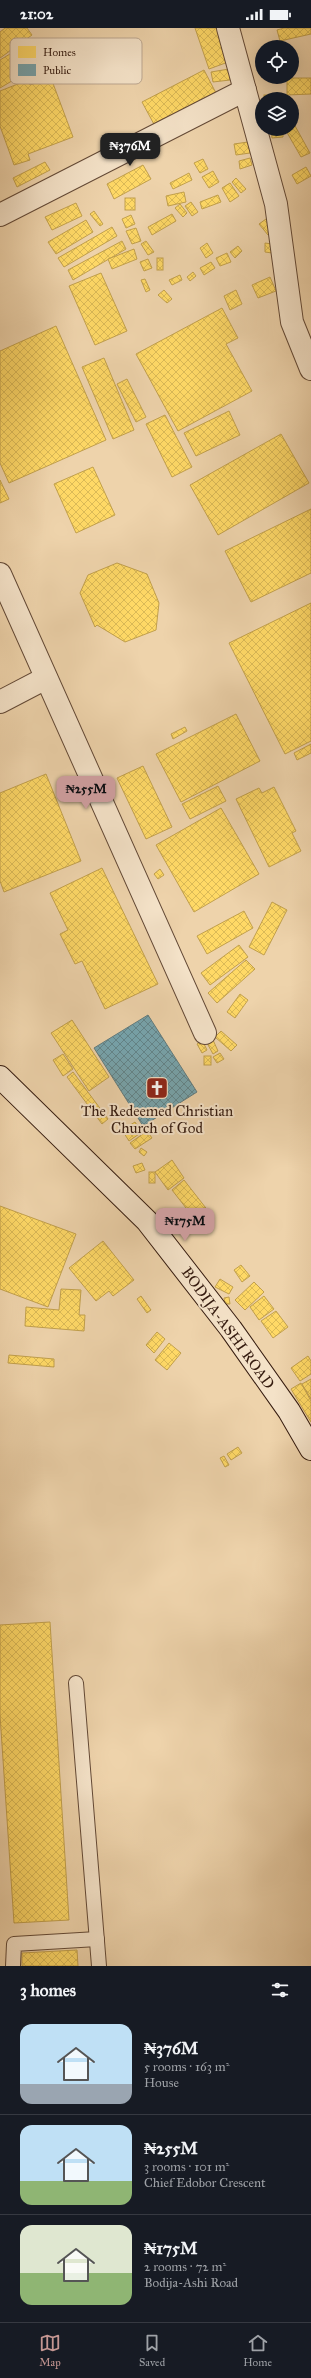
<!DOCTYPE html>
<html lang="en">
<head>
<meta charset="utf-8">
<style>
  body { margin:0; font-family:"IM FELL Great Primer",serif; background:#242831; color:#f1f3f6; height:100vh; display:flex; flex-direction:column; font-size:15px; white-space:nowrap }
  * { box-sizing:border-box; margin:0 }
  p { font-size:13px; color:#9ea1a6 }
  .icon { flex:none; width:22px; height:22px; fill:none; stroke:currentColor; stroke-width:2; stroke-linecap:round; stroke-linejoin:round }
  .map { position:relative; height:1938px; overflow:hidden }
  .panel { display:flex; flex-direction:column; background:#171b24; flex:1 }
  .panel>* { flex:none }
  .tools { position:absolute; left:255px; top:12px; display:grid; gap:8px }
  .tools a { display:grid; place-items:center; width:44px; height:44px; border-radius:50%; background:#171b24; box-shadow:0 4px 16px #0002; font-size:20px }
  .price { position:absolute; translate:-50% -34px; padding:0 9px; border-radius:8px; background:#c59692; color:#111; font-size:13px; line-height:26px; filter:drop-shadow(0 1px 2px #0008) }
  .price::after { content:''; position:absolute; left:50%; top:24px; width:12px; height:9px; margin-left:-6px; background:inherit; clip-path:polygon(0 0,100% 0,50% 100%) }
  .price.active { background:#222; color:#fff }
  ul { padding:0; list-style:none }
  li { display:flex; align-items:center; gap:12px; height:100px; padding:0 20px }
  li+li { border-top:1px solid #363941 }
  li span { display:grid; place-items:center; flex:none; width:112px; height:80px; border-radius:12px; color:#555 }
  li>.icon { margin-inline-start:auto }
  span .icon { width:48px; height:48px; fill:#fffc; stroke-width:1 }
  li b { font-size:17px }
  h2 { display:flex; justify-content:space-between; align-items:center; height:48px; padding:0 20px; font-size:17px }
  .status { display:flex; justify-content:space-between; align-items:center; height:28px; padding:0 20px; background:#171b24; direction:ltr }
  .status svg { height:11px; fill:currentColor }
  .dock { display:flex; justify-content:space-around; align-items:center; height:56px; border-top:1px solid #363941; background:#171b24; font-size:11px; color:#9ea1a6 }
  .dock a { display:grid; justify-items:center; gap:2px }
  .dock .active { color:#c59692 }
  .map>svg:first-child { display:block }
  .homes { fill:url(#homes-cross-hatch); stroke:#c2a04c }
  .public { fill:url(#public-cross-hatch); stroke:#627c7f }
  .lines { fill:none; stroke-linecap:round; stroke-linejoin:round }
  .lane-casing { stroke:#634936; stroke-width:16 }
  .street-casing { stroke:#634936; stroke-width:24 }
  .secondary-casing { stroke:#351b0f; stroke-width:24 }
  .lane { stroke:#f4e2c8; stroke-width:14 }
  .street { stroke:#f4e2c8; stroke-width:22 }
  .secondary { stroke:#f4e2c8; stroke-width:22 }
  .labels { text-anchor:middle; stroke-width:4; stroke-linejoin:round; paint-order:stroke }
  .poi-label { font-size:15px; fill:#351b0f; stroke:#f4e2c8 }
  .street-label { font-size:15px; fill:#351b0f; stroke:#f4e2c8 }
  .key { fill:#f4e2c8; stroke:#bba690; stroke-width:1 }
  .key-label { font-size:11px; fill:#351b0f }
</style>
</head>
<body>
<div class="status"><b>21:02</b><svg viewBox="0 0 49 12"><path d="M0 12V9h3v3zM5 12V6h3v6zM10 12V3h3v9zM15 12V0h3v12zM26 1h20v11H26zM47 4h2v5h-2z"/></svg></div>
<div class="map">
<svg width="311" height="1938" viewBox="0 0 311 1938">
  <defs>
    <pattern id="homes-cross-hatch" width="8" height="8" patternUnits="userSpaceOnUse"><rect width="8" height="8" fill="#ffd966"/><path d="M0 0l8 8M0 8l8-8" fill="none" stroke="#dbba57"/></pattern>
    <pattern id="public-cross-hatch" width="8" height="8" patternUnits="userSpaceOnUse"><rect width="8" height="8" fill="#76a5af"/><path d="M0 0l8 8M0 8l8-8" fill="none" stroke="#62868d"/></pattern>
  </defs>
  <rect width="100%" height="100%" fill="#eed3ab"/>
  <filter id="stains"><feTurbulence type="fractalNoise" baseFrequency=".005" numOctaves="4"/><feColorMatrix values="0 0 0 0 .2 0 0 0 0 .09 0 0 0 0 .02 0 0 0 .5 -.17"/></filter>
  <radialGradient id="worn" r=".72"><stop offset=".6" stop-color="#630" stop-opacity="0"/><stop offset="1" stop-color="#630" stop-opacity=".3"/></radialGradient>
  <!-- homes -->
  <g class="homes">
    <polygon points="5,0 27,0 32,7 0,30 0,4"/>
    <polygon points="195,0 220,0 231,33 209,41"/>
    <polygon points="284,0 311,0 311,6 280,13 277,2"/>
    <polygon points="35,11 47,32 0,60 0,32"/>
    <polygon points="229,41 230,52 213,54 211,44"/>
    <polygon points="204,42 216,65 156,100 142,74"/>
    <polygon points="51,50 73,109 28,126 30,132 14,137 0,98 0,63 28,52 30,57"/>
    <polygon points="287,50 311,50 311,66 287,67"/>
    <rect x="264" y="67" width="11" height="4"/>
    <polygon points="294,96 310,125 301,129 285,101 292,101"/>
    <polygon points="271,101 283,101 283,109 272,110"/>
    <polygon points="248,114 250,125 236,127 234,116"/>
    <polygon points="250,130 252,137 240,141 239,133"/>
    <polygon points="203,131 208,141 200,145 194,135"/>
    <polygon points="45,134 50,142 17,159 13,150"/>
    <polygon points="143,137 151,151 114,171 107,156"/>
    <polygon points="306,139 311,148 297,156 292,147"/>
    <polygon points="213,143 219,154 209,160 202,149"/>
    <polygon points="189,145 192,152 173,161 170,155"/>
    <polygon points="236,150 246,161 241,165 232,154"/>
    <polygon points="230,155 239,168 230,174 222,160"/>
    <polygon points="184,164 186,174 168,178 166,168"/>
    <polygon points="218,167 221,174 202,181 200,174"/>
    <rect x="125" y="170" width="10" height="12"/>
    <polygon points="191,174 198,184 192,188 185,178"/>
    <polygon points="76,175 82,188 52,202 45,189"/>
    <polygon points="180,176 187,185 183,189 175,180"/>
    <polygon points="94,183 103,196 100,198 90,186"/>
    <polygon points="172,186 176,193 152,207 148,199"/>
    <polygon points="131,187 135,196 126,200 122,191"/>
    <polygon points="266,191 274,202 268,207 259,196"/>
    <polygon points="86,192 93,204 56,226 48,214"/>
    <polygon points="112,199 117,208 64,239 58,230"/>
    <polygon points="136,200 141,213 132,216 126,203"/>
    <polygon points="122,213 126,221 73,252 68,242"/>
    <polygon points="146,213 154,224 148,227 141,216"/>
    <polygon points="207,215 213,225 206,230 200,220"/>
    <polygon points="265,215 272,216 272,225 265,224"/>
    <polygon points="238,218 242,223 235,230 230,224"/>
    <polygon points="134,221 137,231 112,241 108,231"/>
    <polygon points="227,225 231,234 220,238 216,230"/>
    <rect x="157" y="230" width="6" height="12"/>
    <polygon points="148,231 152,240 144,243 140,234"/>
    <polygon points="211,234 215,240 204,247 200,240"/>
    <polygon points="193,244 196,248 190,253 187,249"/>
    <polygon points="101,245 127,303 95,317 69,258"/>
    <polygon points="180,247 182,252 172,257 169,252"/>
    <polygon points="270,249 276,263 258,270 252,257"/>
    <polygon points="145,251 150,262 146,264 141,252"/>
    <polygon points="164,262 172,271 167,275 158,267"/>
    <polygon points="236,262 242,276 230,282 224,268"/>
    <polygon points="222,280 238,310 226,316 252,363 178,403 136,326"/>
    <polygon points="56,298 106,412 9,455 0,435 0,323"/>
    <polygon points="104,330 134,402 113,411 82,339"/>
    <polygon points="127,351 146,389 136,394 117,356"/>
    <polygon points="229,383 240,407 196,428 184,405"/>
    <polygon points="165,387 192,439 172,449 146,396"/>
    <polygon points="281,406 309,455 218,507 190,457"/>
    <polygon points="93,439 115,487 76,505 54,456"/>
    <polygon points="0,452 9,471 0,475"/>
    <polygon points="311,481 311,545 251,574 225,523"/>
    <polygon points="117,535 147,546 159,575 156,602 125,614 97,597 95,599 80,565 88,547"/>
    <polygon points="311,575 311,713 285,726 229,615"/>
    <polygon points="236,686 260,733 181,774 156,726"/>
    <polygon points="185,699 187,703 173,711 171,706"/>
    <polygon points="311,716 311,725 297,732 294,725"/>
    <polygon points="143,738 172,799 146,811 117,750"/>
    <polygon points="46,746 81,833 4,864 0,853 0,765"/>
    <polygon points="218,758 226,773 190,791 182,776"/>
    <polygon points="274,759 296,803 292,805 301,823 269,839 236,771 259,760 262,765"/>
    <polygon points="221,780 259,846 194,884 156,817"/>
    <polygon points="102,840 158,956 105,981 82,933 75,936 60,906 68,902 50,865"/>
    <polygon points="160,841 164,847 158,851 154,846"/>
    <polygon points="272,874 287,882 264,927 249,919"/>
    <polygon points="244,883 253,900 207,926 197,908"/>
    <polygon points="239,917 248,929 210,957 201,945"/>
    <polygon points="246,932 255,941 217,975 208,965"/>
    <polygon points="240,966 248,972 235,990 227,984"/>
    <polygon points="72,992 109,1049 89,1063 51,1005"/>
    <polygon points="221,1003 237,1017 231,1023 215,1009"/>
    <polygon points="202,1012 207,1022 202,1025 197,1016"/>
    <polygon points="213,1012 218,1023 213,1026 207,1015"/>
    <polygon points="220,1025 224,1031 217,1035 213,1029"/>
    <polygon points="63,1026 73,1041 63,1048 53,1032"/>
    <rect x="204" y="1028" width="7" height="9"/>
    <polygon points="73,1044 108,1091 102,1096 67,1049"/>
    <polygon points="135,1094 142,1104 129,1113 122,1102"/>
    <polygon points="147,1103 152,1110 135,1121 130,1115"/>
    <polygon points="141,1120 147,1124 144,1128 139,1124"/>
    <polygon points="172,1132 184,1150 168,1162 155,1144"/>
    <polygon points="142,1135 145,1142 136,1145 133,1138"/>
    <rect x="149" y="1144" width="6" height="11"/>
    <polygon points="184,1152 209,1184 197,1194 172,1162"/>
    <polygon points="0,1178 76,1206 48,1279 0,1261"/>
    <polygon points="103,1213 134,1252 113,1268 109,1263 96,1273 69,1240"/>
    <polygon points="241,1237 250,1248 242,1254 234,1242"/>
    <polygon points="220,1251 233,1259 229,1266 215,1259"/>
    <polygon points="254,1254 264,1264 245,1282 235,1272"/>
    <polygon points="61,1261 81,1262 79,1287 85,1287 84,1303 25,1298 26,1279 59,1282"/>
    <polygon points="141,1268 151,1282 147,1285 137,1271"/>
    <polygon points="264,1268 274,1281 259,1292 250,1279"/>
    <polygon points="229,1269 230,1276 225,1276 224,1270"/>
    <polygon points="276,1283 288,1299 273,1310 261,1293"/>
    <polygon points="157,1304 165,1311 154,1325 146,1317"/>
    <polygon points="169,1315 181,1325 167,1342 155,1332"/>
    <polygon points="9,1327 54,1331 54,1339 8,1335"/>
    <polygon points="308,1328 311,1333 311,1346 300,1353 291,1340"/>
    <polygon points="311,1351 311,1371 302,1356"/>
    <polygon points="301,1355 311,1373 311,1394 291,1361"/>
    <polygon points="238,1419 242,1425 231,1432 227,1426"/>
    <polygon points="224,1428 229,1437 225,1439 220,1430"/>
    <polygon points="50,1594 69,1892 14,1895 0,1687 0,1597"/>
    <polygon points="77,1922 78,1938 22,1938 22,1925"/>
  </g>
  <!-- public -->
  <polygon class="public" points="148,987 197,1064 143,1098 94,1020"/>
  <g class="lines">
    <!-- lane casing -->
    <g class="lane-casing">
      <g id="lane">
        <polyline points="76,1655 99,1938"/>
        <polyline points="13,1938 14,1916 97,1911"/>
      </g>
    </g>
    <!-- street casing -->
    <g class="street-casing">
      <g id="street">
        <polyline points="228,0 276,176 292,294 311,341"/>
        <polyline points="0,187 245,62"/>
        <polyline points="0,546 205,1005"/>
        <polyline points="0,674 46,650"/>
      </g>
    </g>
    <!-- secondary casing -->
    <g class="secondary-casing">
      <polyline id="secondary" points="0,1049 147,1193 231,1301 289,1383 311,1421"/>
    </g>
    <!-- lane -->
    <use href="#lane" class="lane"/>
    <!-- street -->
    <use href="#street" class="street"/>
    <!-- secondary -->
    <use href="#secondary" class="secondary"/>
  </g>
  <!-- icons -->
  <defs>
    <g id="church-square" transform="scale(1.15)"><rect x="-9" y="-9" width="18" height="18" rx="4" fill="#8f2418" stroke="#f4e2c8"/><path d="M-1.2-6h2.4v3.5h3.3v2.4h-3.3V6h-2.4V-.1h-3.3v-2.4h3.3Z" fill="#fff"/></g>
  </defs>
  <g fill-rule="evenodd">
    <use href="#church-square" x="157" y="1060"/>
  </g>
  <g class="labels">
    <!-- poi labels -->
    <g class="poi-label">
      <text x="157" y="1088">The Redeemed Christian<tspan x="157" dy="17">Church of God</tspan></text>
    </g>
    <!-- street labels -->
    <g class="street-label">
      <text transform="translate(228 1300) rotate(54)" y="5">BODIJA-ASHI ROAD</text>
    </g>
  </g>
  <!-- legend -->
  <rect x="10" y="10" width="132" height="46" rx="6" class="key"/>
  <rect x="18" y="18" width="18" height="12" fill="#ffd966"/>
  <rect x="18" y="36" width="18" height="12" fill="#76a5af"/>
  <g class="key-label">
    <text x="43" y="28">Homes</text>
    <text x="43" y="46">Public</text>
  </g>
  <rect width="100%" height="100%" filter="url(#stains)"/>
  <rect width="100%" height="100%" fill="url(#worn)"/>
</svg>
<div class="tools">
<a><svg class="icon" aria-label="locate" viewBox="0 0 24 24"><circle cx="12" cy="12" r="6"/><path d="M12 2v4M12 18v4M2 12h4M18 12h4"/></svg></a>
<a><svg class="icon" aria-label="layers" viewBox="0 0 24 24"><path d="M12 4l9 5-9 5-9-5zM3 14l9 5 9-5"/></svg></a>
</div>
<b class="price active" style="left:130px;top:139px">₦376M</b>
<b class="price" style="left:86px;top:782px">₦255M</b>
<b class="price" style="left:185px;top:1214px">₦175M</b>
</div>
<section class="panel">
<h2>3 homes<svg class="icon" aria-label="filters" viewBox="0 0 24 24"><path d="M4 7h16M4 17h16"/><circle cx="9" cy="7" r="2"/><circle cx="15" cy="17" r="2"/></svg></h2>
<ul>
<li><span style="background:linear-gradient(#bfe0f5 75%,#9aa5b1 0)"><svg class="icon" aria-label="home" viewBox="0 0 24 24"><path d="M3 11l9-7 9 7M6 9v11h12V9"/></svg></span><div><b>₦376M</b><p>5 rooms · 163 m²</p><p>House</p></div></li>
<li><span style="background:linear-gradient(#bfe0f5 70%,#8fb573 0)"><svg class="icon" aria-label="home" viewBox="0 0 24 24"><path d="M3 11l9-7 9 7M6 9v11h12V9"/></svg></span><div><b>₦255M</b><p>3 rooms · 101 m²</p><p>Chief Edobor Crescent</p></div></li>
<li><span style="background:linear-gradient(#dfe7d0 60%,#8fb573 0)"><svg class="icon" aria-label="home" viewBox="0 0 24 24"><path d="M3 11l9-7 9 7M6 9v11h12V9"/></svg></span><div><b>₦175M</b><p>2 rooms · 72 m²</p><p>Bodija-Ashi Road</p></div></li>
</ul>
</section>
<nav class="dock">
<a class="active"><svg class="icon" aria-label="map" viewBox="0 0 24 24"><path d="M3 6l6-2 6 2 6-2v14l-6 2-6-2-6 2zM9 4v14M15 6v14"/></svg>Map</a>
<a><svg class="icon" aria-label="saved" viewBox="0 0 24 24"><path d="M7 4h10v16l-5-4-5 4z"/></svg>Saved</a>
<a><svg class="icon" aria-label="home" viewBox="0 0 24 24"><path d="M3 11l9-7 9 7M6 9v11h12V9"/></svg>Home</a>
</nav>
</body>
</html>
